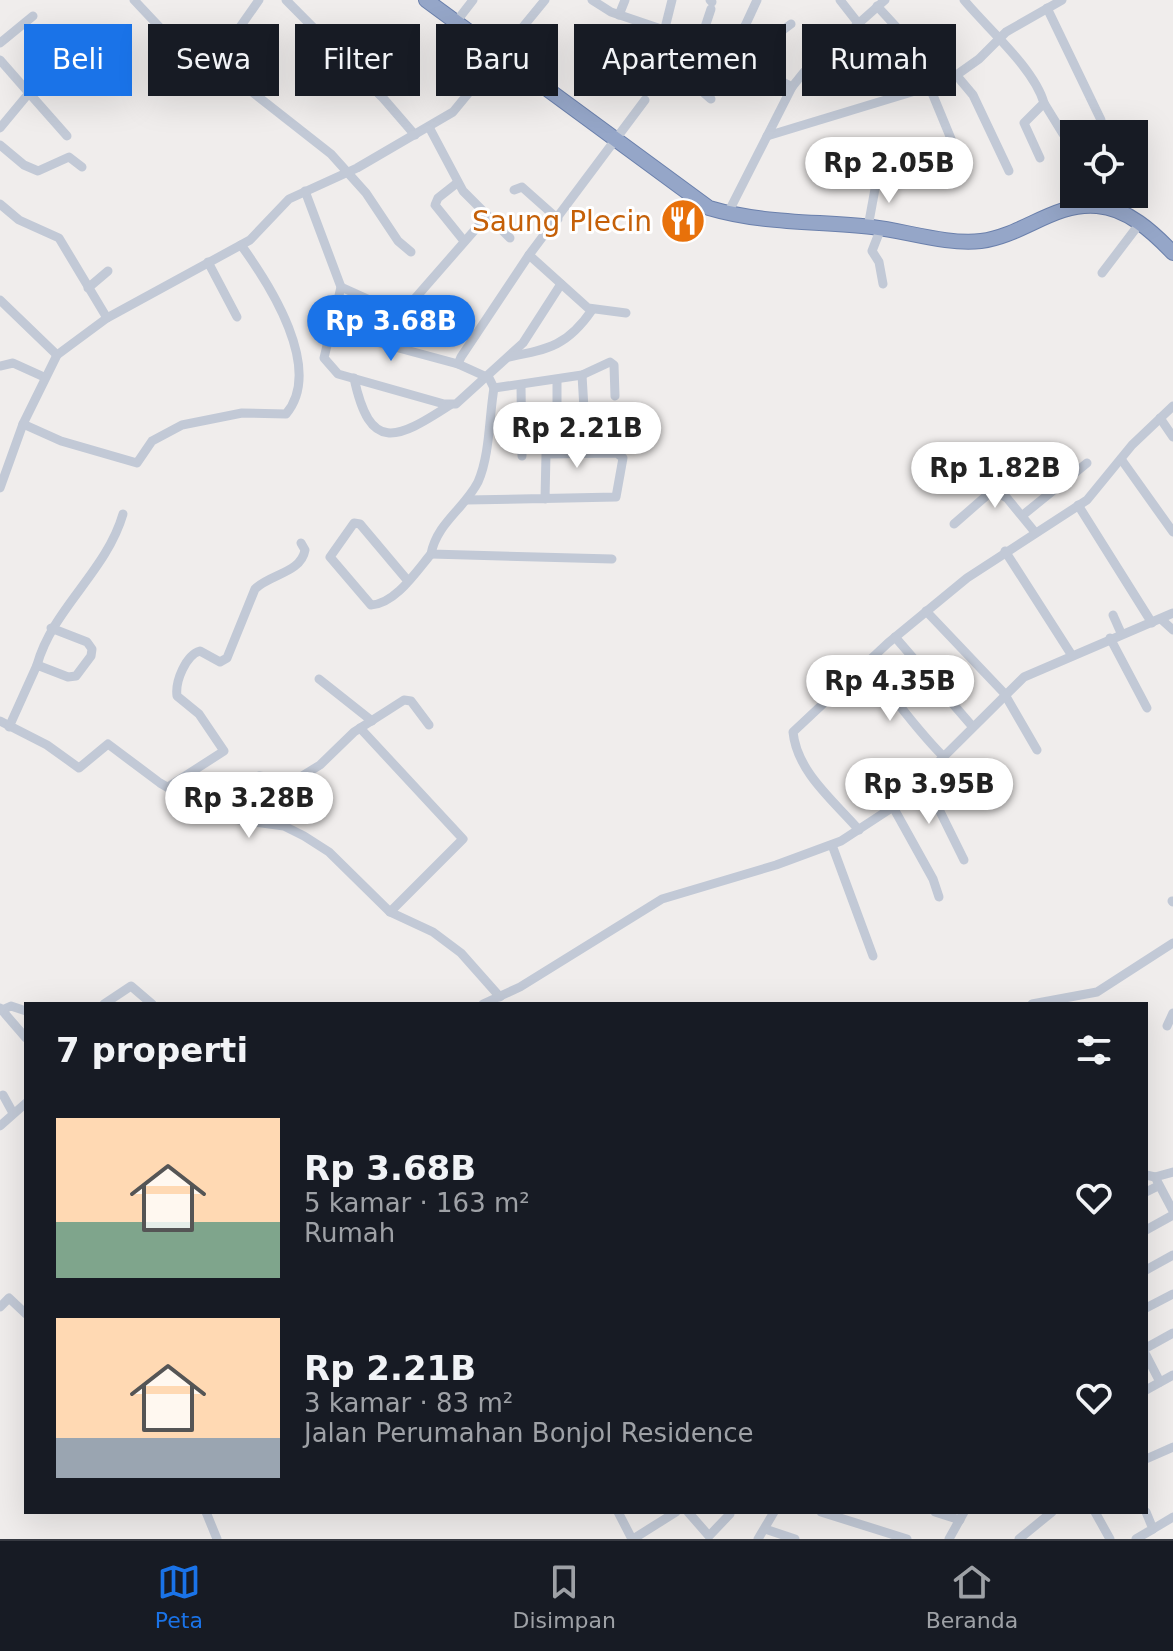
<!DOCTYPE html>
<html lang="id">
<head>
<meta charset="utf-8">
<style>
  body { margin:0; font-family:"DejaVu Sans",sans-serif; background:#20242c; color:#f1f3f6; height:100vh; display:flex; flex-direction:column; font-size:30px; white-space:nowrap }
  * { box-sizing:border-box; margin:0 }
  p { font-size:26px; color:#9ea1a6 }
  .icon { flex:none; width:44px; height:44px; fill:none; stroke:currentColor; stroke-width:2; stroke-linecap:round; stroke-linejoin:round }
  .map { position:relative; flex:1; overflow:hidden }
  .drawer { position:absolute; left:24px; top:1002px; width:1124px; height:512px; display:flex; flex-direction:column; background:#171b24; border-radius:0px; box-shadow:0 8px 32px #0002 }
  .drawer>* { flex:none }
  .top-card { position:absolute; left:24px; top:24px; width:1126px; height:72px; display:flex; gap:16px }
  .controls { position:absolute; left:1060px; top:120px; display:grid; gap:16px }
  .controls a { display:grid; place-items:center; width:88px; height:88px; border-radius:0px; background:#171b24; box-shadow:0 8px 32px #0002; font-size:40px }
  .price { position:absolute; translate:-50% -68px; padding:0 18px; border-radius:28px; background:#fff; color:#222; font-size:26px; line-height:52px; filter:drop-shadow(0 2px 4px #0008) }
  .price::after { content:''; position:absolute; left:50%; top:48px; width:24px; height:18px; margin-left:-12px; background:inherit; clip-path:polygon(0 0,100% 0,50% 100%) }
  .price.active { background:#1a73e8; color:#fff }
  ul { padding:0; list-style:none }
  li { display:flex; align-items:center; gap:24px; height:200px; padding:0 32px }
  li span { display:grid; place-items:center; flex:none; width:224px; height:160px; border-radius:0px; color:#555 }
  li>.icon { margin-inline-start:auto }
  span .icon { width:96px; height:96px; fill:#fffc; stroke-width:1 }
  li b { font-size:34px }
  h2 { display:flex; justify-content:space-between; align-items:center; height:96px; padding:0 32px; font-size:34px }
  .chip { padding:0 28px; border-radius:0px; background:#171b24; box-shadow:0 8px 32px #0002; font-size:28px; line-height:72px }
  .chip.active { background:#1a73e8; color:#fff }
  .dock { display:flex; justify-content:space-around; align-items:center; height:112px; border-top:2px solid #363941; background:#171b24; font-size:22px; color:#9ea1a6 }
  .dock a { display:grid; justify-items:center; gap:4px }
  .dock .active { color:#1a73e8 }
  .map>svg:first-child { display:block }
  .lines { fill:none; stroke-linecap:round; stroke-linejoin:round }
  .trunk-casing { stroke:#6b80ac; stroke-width:16 }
  .minor { stroke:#c2c9d6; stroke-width:9 }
  .trunk { stroke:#95a6c8; stroke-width:14 }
  .labels { text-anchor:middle; stroke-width:6; stroke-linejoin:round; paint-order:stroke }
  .food-label { font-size:28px; fill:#c56008; stroke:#fff; text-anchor:end }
</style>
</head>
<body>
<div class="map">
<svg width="1173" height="1539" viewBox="0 0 1173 1539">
  <rect width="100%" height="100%" fill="#f0edec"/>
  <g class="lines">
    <!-- trunk casing -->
    <g class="trunk-casing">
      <path id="trunk" d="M 426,0 L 709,208 C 763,224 817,221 872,227 C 906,231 947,245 981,241 C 1022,236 1055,202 1097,206 C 1127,208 1153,232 1173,253"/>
    </g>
    <!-- minor -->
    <g class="minor">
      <polyline points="134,0 182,51 242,84 331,154 366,193 398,241 411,252"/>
      <polyline points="286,0 383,98 415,135"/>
      <polyline points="592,0 611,12 723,50 792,87"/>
      <polyline points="710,0 712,2"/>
      <polyline points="840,0 858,23"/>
      <path d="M 964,0 C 987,28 1034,68 1044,103 L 1024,123 L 1040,158"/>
      <polyline points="877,6 901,32"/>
      <polyline points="1047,8 1101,120"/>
      <polyline points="619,15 625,0"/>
      <polyline points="456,22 473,0"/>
      <polyline points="744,27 771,39 791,24"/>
      <polyline points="664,32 672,0"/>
      <polyline points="0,43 33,16"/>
      <polyline points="732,54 757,0"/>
      <polyline points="0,60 29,93 0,128"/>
      <polyline points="212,67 259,0"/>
      <polyline points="957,76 973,95 1009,171"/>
      <polyline points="930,88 961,163"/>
      <polyline points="29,93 67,136"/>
      <polyline points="379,94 414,58"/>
      <polyline points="711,99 703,92 706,77 688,70 686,63 700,42 711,9"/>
      <polyline points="1044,103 1063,134"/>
      <polyline points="429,127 463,191 510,238"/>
      <polyline points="767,136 948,81 979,59 1006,32 1062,0"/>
      <polyline points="0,145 24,165 38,171 69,157 82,167"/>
      <polyline points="457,183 438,198 435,205 464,241"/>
      <polyline points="514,190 522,187 558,219"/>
      <polyline points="305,191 341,287 324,358 338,374 444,404 456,404 523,343 561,284"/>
      <polyline points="0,204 19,220 59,238 107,318"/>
      <polyline points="1095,206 1118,194"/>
      <polyline points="728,213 792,87 804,72 885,0"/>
      <polyline points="868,227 877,178"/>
      <polyline points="881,228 872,251 879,262 883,284"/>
      <polyline points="529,255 588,308 626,313"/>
      <polyline points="208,262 237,317"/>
      <polyline points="1102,273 1140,223"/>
      <polyline points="341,287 394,311 404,311 487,216"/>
      <polyline points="88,288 108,271"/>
      <polyline points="0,300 57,355"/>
      <polyline points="332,330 458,364"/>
      <path d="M 509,357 C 550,349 568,345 592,310"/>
      <polyline points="0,366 13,363 44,377"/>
      <polyline points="582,375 585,426"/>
      <path d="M 354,378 C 370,453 396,440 450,405"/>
      <polyline points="557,380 557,424 611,425"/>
      <polyline points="521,386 522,456"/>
      <polyline points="494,388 489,378 458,364 461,357 529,255 645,100"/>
      <path d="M 494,388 C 489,417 490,455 478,482 C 464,509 437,523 431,554 L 612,559"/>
      <polyline points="494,388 582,375 610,362 614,365 615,396"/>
      <polyline points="1160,418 1173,437"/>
      <path d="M 23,424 L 61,441 L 137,463 L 152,441 L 182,425 L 242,413 L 286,414 C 324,369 270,285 241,245"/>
      <polyline points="1121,459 1173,532"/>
      <polyline points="0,488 23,424 57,355 107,318 250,240 289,199 357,168 453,112 545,0"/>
      <polyline points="467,500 616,497 623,458 617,453 546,454 545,499"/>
      <polyline points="1078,505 1152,623"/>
      <polyline points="1023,515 1087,463"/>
      <polyline points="954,524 993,490 1007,498 1034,531"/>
      <polyline points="1005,551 1071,654"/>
      <path d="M 408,581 L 360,524 L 354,523 L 330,557 L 371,605 C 395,604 416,572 431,554"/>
      <polyline points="926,611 1004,693 1037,750"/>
      <polyline points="1113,615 1121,633"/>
      <polyline points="1162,620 1173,630"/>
      <polyline points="895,637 972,726"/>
      <polyline points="1110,638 1147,708"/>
      <path d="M 867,664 C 893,696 914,727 943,756"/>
      <path d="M 37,665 C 53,608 106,572 123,514"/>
      <polyline points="319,679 372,721"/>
      <polyline points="900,702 928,676"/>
      <polyline points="0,721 47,745 79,768 108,744 160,783 219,817 284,826 304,836 329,852 390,912 433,932 461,953 500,997"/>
      <polyline points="9,727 37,665 68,677 76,676 91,656 92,649 87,642 51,628"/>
      <polyline points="360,728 463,839 390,912"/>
      <polyline points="259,776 294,781 320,765 354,732 404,700 411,701 429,725"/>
      <polyline points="923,777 964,860"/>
      <path d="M 168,787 L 224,751 L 199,714 L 177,696 C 175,681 186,655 200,651 L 220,662 L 227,658 L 255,589 C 270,574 301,573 305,550 L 301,543"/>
      <polyline points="893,807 933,879 939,897"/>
      <path d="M 859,830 C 834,801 797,772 793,732 L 888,643 L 967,578 L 1087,500 L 1132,445 L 1173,406"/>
      <polyline points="832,845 873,956"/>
      <polyline points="1172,901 1173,902"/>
      <polyline points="104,1004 131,986 152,1004"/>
      <polyline points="483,1004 520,987 662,899 776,865 841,841 893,807 1024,677 1173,613"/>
      <polyline points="1032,1004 1097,992 1173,943"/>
      <polyline points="0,1008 26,1038"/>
      <polyline points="2,1010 11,1006 26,1011"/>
      <polyline points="1167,1026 1173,1013"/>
      <polyline points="3,1095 13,1113"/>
      <polyline points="0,1126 26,1103"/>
      <polyline points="1146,1175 1155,1177 1173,1211"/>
      <polyline points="1155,1177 1173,1172"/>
      <polyline points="1146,1192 1158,1186"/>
      <polyline points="1146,1230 1173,1215"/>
      <polyline points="1146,1270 1173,1255"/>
      <polyline points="0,1307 9,1298 26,1314"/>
      <polyline points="1146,1308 1173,1294"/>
      <polyline points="1146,1348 1173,1333"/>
      <polyline points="1146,1355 1160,1382"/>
      <polyline points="1146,1390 1173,1375"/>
      <polyline points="1146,1459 1173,1447"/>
      <polyline points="206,1512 217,1539"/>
      <polyline points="618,1512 632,1539"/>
      <polyline points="688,1512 709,1536 730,1514"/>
      <polyline points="821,1512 907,1539"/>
      <polyline points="935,1512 960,1520"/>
      <polyline points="1095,1512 1110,1539"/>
      <polyline points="765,1529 795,1539"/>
      <polyline points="1153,1529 1173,1517"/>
      <polyline points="633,1539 676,1512"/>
      <polyline points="758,1539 774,1512"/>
      <polyline points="949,1539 964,1512"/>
      <polyline points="1019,1539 1052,1512"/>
      <polyline points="1136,1539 1153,1529 1146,1512"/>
    </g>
    <!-- trunk -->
    <use href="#trunk" class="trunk"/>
  </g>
  <!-- icons -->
  <defs>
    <g id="restaurant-disc" transform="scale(2.3)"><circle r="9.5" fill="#e8710a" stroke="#fff"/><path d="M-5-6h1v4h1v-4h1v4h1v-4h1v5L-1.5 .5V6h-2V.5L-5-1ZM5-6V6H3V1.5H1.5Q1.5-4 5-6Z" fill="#fff"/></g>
  </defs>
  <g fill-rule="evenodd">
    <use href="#restaurant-disc" x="683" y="221"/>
  </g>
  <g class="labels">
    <!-- food labels -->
    <g class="food-label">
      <text x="652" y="231">Saung Plecin</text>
    </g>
  </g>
</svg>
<div class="controls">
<a><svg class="icon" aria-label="locate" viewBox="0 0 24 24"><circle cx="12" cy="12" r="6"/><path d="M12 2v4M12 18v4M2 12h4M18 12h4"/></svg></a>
</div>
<b class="price" style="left:889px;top:205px">Rp 2.05B</b>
<b class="price active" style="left:391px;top:363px">Rp 3.68B</b>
<b class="price" style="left:577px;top:470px">Rp 2.21B</b>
<b class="price" style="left:995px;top:510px">Rp 1.82B</b>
<b class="price" style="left:890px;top:723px">Rp 4.35B</b>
<b class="price" style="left:929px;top:826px">Rp 3.95B</b>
<b class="price" style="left:249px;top:840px">Rp 3.28B</b>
<div class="top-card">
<a class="chip active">Beli</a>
<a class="chip">Sewa</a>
<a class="chip">Filter</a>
<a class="chip">Baru</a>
<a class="chip">Apartemen</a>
<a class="chip">Rumah</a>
</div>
<section class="drawer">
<h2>7 properti<svg class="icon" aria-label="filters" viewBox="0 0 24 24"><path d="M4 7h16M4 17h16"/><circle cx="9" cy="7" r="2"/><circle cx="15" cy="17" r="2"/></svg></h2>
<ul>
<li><span style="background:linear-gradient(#ffd9b3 65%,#7fa58c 0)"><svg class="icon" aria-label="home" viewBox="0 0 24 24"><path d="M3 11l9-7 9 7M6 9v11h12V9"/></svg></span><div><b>Rp 3.68B</b><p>5 kamar · 163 m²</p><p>Rumah</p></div><svg class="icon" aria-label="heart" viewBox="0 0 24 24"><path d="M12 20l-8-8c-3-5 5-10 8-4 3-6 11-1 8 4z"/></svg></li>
<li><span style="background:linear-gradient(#ffd9b3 75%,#9aa5b1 0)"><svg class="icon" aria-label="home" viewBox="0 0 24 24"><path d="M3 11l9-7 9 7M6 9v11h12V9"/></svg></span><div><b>Rp 2.21B</b><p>3 kamar · 83 m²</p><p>Jalan Perumahan Bonjol Residence</p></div><svg class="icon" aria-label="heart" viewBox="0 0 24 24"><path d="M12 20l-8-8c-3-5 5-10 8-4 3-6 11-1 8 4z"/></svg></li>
</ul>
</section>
</div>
<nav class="dock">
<a class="active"><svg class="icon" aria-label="map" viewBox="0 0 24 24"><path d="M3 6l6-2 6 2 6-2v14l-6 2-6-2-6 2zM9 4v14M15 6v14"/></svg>Peta</a>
<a><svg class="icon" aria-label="saved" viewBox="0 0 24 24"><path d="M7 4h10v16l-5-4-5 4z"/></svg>Disimpan</a>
<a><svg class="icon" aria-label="home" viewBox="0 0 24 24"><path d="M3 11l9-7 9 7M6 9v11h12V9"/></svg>Beranda</a>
</nav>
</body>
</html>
